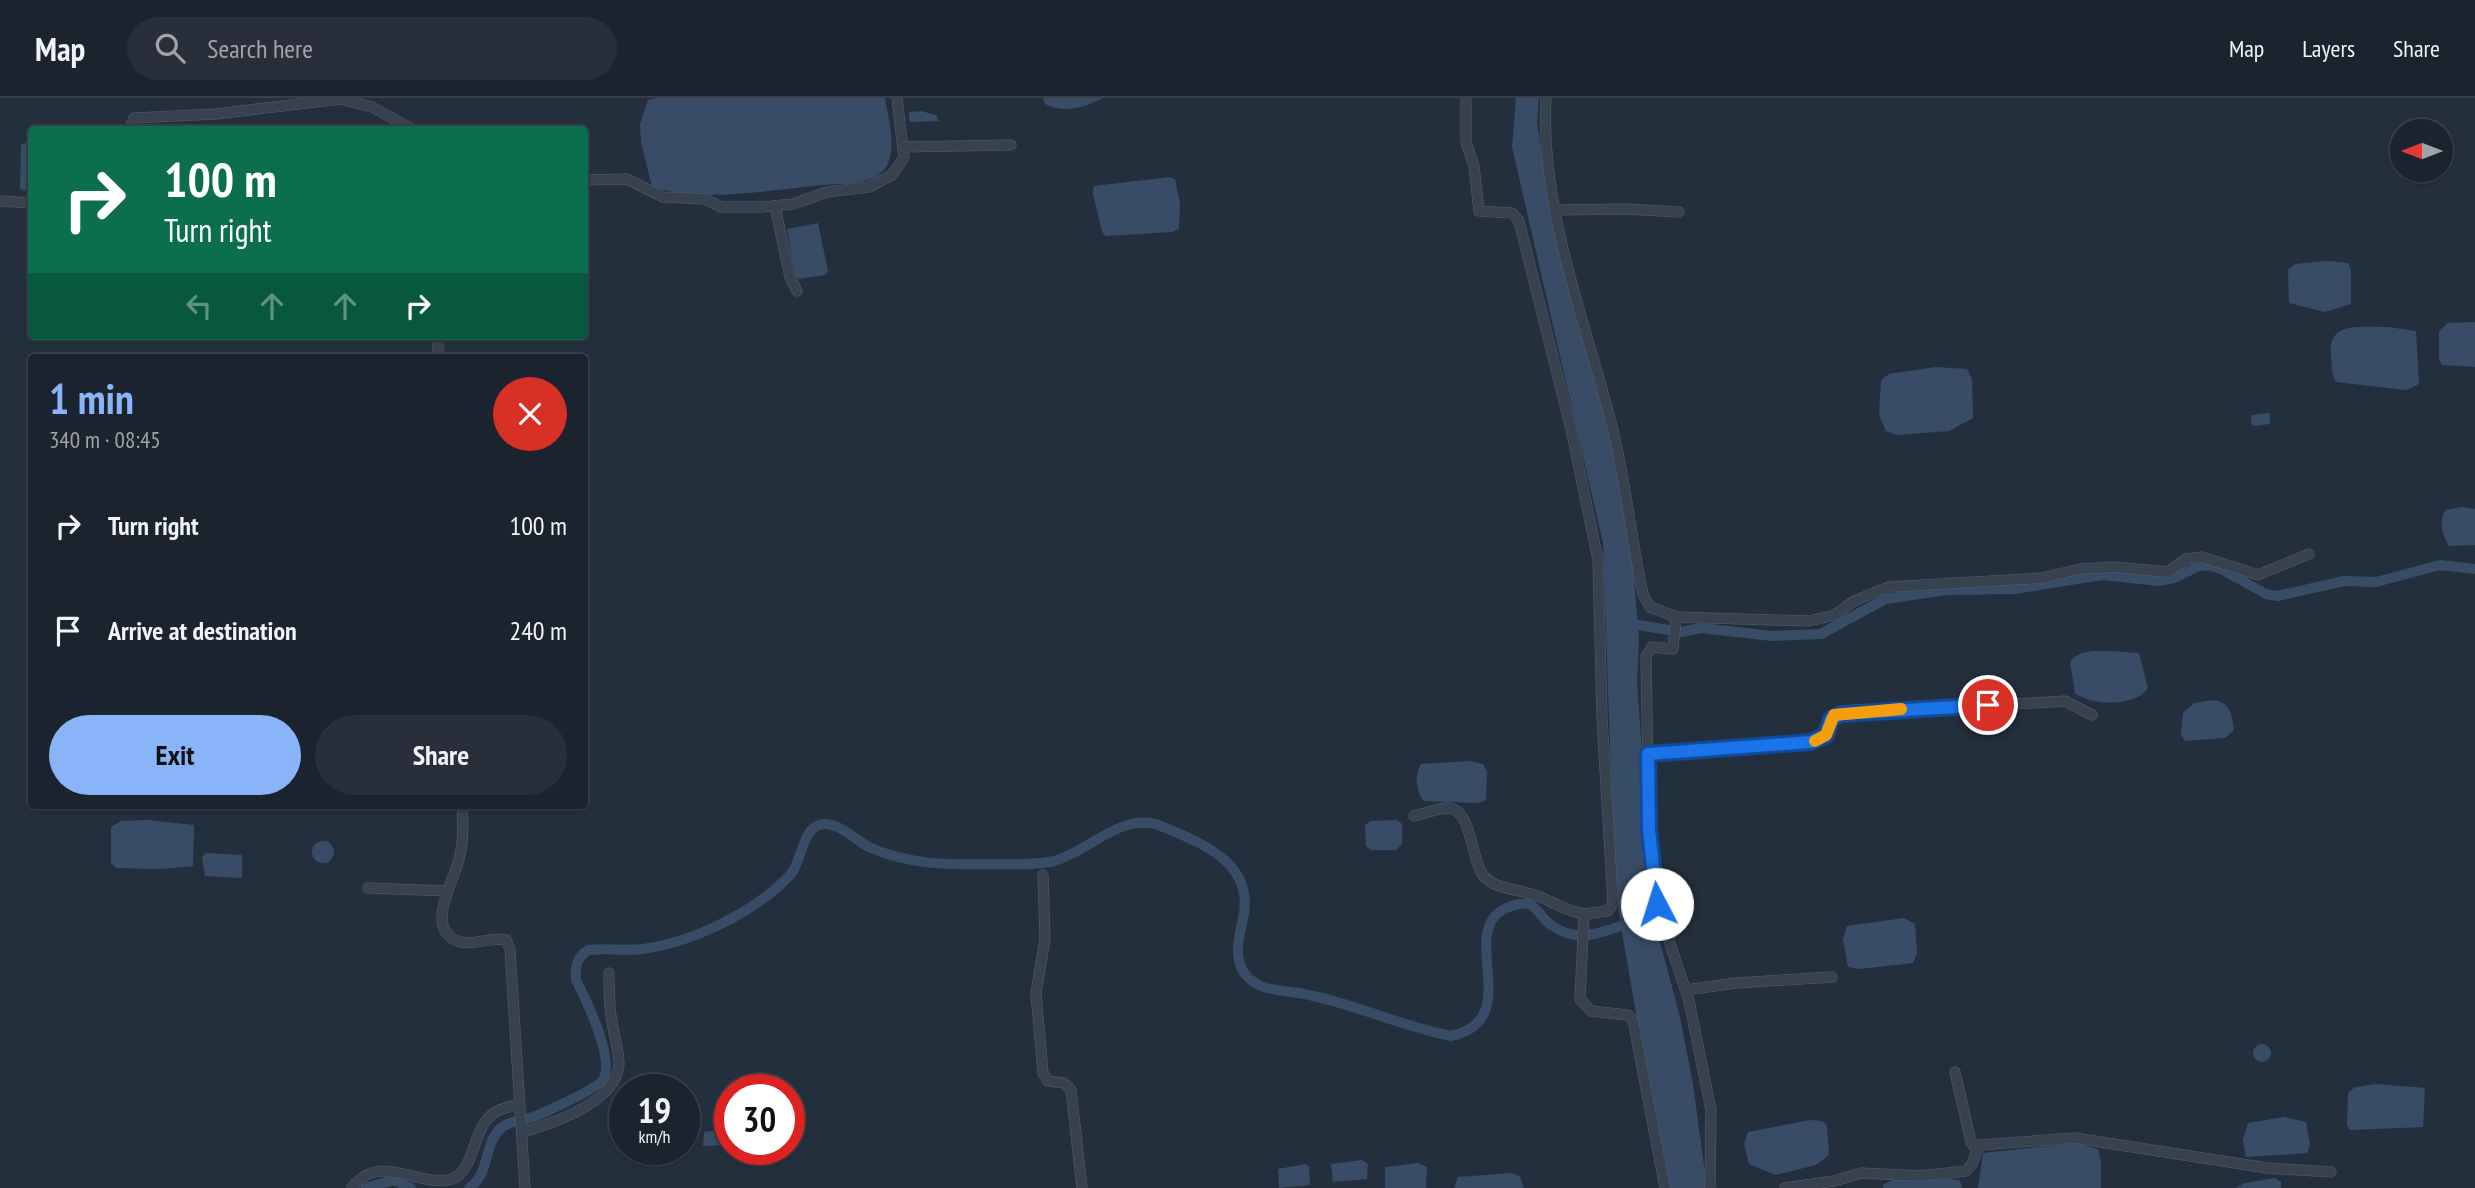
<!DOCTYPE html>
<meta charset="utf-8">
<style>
:root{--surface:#1b232e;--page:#282f3a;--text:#f1f3f6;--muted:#a0a4aa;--line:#39404a;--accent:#8ab4f8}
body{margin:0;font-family:"PT Sans Narrow",sans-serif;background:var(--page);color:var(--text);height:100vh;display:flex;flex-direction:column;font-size:26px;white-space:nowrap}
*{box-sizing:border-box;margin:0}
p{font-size:23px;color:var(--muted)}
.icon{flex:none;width:38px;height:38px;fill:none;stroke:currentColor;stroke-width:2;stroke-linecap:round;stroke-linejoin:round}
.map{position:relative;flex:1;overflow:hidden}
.drawer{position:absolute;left:28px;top:256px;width:560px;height:455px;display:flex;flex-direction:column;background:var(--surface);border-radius:7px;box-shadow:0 2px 5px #0004,0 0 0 2px var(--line)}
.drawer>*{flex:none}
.hud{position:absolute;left:28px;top:28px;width:560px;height:214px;border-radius:7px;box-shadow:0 2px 5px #0004,0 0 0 2px var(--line);background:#0b6e4f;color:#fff;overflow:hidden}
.needle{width:46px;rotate:270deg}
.buttons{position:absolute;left:2390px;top:21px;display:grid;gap:14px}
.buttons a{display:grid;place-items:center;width:63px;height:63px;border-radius:50%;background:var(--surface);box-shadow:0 2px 5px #0004,0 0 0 2px var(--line);font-size:35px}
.speed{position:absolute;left:609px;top:976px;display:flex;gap:14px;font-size:35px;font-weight:700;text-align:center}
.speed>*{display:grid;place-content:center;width:91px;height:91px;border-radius:50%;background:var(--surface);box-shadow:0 2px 5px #0004,0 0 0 2px var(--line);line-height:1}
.speed small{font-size:18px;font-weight:400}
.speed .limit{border:10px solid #d22;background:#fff;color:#111}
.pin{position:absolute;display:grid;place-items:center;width:60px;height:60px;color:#fff;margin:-30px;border:4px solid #fff;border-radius:50%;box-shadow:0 2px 7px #0007}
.me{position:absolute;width:77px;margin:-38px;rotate:355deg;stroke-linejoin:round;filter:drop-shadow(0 0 5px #0008)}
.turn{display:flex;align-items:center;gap:24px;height:147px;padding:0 21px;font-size:32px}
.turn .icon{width:91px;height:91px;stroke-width:2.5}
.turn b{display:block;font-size:49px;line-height:60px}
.lanes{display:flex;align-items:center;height:66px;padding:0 21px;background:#0003;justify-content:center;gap:35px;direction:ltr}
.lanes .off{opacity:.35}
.round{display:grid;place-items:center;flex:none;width:74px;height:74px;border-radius:37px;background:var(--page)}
.headline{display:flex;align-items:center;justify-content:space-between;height:119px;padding:0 21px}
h1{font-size:42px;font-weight:700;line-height:52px;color:var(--accent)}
.cta{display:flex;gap:14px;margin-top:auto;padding:14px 21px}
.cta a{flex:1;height:80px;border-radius:42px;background:var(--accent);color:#111;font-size:28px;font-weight:700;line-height:80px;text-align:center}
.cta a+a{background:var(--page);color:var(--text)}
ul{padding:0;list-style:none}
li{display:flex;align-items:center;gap:21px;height:105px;padding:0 21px}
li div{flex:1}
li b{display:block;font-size:26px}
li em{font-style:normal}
header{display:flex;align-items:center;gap:42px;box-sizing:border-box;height:98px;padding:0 35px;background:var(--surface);border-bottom:2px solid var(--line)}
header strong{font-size:33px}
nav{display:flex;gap:38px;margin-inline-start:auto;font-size:24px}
.search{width:490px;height:63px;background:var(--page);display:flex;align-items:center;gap:18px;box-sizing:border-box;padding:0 24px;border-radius:38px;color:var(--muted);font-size:26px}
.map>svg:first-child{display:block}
.water{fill:#394c67}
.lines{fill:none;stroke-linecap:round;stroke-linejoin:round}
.canal{stroke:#394c67;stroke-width:10}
.minor-casing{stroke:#565f6c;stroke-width:11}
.minor{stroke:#38414e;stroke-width:10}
.route-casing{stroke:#114b97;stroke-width:18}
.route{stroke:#1a73e8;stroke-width:12}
.slow{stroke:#f59e0b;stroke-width:12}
</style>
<header>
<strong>Map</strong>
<div class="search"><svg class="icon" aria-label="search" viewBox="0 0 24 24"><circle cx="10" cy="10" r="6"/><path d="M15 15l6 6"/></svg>Search here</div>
<nav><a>Map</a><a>Layers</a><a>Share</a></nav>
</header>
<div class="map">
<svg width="2475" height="1090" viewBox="0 0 2475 1090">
<rect width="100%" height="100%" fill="#242f3e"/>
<g class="water">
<path d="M657,0h228c3,20 14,56 -2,73 -15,15 -42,12 -61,14 -56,5 -114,18 -170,2l-11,-45 -1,-18 8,-24z"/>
<path d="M1043,0h60c-17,9 -40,16 -58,6z"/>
<path d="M1516,0h23l-2,24 15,102 59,211 19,91 9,114 -2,42 7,96 3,97 4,33 29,109 13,67 14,104h-41l-51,-297 -12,-348 -91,-396z"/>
<path d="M921,13l15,4 3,6 -30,1v-10z"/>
<path d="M31,42h1l-1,53 -11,-4 1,-44z"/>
<path d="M1170,79l5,2 5,25 -1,25 -7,3 -66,4 -4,-4 -9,-38 1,-8z"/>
<path d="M818,125l10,48 -3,4 -26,4 -4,-4 -8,-46z"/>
<path d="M2327,163l21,2 3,6v35l-26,8 -36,-9 -1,-33 7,-6z"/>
<path d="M2475,224v45l-33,-2 -3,-6v-28l9,-8z"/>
<path d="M2388,229l28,4 3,53 -12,6 -71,-8c-5,-8 -4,-17 -5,-27 -4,-35 32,-27 57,-28z"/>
<path d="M1936,269l31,2 5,10 1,39 -24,13 -53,4 -10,-4 -7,-16 2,-35 8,-6z"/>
<path d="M2270,315v11l-18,2 -1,-11z"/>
<path d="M2462,409l13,2v36l-26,1c-7,-12 -10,-23 -4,-36z"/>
<path d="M2110,553l29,2 9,35c-12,19 -57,18 -73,5l-5,-31c9,-13 25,-11 40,-11z"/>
<path d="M2214,602c17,4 18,14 20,30l-9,8 -40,3 -4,-6 2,-22 11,-10z"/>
<path d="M1470,663l13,3 4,8 -1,28 -7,3 -55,-2c-8,-9 -10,-26 -3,-37z"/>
<path d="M147,722l47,5 -1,41 -33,3 -44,-1 -5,-5v-36l10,-6z"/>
<path d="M1397,722l5,4v20l-6,6h-25l-5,-4 -1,-20 5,-5z"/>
<circle cx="323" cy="754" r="11"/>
<path d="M205,755l37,2v23l-37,-2 -3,-19z"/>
<path d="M1904,820l11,6 2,29 -4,10 -53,6 -12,-2 -5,-27 4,-14z"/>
<circle cx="2262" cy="955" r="9"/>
<path d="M2376,986l49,4 -2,39 -73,3 -3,-5 1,-32 7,-6z"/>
<path d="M684,1004c11,7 8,29 5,40l-5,1z"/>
<path d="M625,1008v42l-7,-7 -2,-29z"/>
<path d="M2284,1019l22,5 4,23 -3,8 -61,4 -3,-17 5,-17z"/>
<path d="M1810,1022l12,1 5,4 2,30 -13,10 -41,10 -26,-11 -5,-20 4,-12z"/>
<path d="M728,1031l2,16 -27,1 1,-14z"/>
<path d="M2076,1045l22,6 3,12v27h-123l5,-35z"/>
<path d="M1362,1062l6,4 -1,15 -34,3 -2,-18z"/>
<path d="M1418,1065l9,4 -1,21h-41v-21z"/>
<path d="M1306,1066l3,3 1,18 -31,3 -1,-19z"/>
<path d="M1512,1075l8,4 4,11h-70l4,-11z"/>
<path d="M2275,1080l6,4v6h-45l8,-5z"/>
<path d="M1952,1081l7,1 4,8h-80l1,-4 9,-4z"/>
</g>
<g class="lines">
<g class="canal">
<path d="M1626,525l55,9 20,-4 71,8 49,-2 64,-35 62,-9 67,-1 88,-14 57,6 15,-3 25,-12 9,-1 13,4 45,25 12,2 66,-15 32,1 64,-17 35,4"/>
<path d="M366,1090l28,-8 17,8"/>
<path d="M469,1090c21,-13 14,-43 32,-60 11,-9 28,-8 40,-14 14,-7 52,-23 61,-33 15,-17 -16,-82 -26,-101 -1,-13 0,-23 13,-30 17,-2 35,1 53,-1 50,-6 115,-38 149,-75 11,-14 11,-43 28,-49 17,-6 37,16 52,23 38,16 73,17 114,16 23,0 47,2 69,-3 34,-9 70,-51 107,-35 44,18 97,39 81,97 -4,17 -8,35 3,51 15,19 43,16 64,21 49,10 94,32 142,41 84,-18 -13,-126 77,-133 9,4 14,16 23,22 30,21 52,5 83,-3"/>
</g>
<g class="minor-casing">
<g id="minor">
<path d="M1466,0v44l8,24 5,45 33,2 7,8 52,208 27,131 4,158 11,185 -5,8 -24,3 -4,85 11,12 37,4 5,5 32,168"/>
<path d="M1546,0c-6,111 39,222 66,328 14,56 19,113 31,168l7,13 26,10 -3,32 -21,-2 -6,9 3,174 8,74 32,97 22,109 -1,78"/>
<path d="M129,32l5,-12 82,-4 124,-15 32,8 42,23"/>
<path d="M903,49l108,-2"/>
<path d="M584,82l43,-1 36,18 42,2 16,8h40l32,-3 34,-12 42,-5 23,-12 12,-17 -7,-60"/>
<path d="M0,103l32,2"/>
<path d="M775,108l15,71 7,14"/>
<path d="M1556,112l69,-1 54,3"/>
<path d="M438,238v21"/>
<path d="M1676,519l133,4 26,-6 19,-14 34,-14 154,-9 38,-9 34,-2 54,5 18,-13 16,-2 56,18 51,-21"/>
<path d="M1648,656l163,-12 15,-7 5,-16 10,-5 224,-13 27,14"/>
<path d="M462,707c1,18 2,36 -3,54 -5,22 -35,70 -1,82 16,6 32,-5 48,-1l4,9 15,239"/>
<path d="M1414,718c10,-2 21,-7 32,-8 26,-2 25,52 37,67 13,16 38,14 55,21 17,7 28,15 46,18"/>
<path d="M1043,777l2,64 -9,54 7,80 5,8 16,2 7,7 11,98"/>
<path d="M368,790l79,3"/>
<path d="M1686,892l50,-7 96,-6"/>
<path d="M1955,974l16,70 5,7"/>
<path d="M523,1034c31,-9 94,-30 96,-68 0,-16 -6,-32 -8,-48 -2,-14 -2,-28 -2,-43"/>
<path d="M352,1090c27,-37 65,0 100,-9 24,-9 20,-52 42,-66 8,-5 18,-7 26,-9"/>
<path d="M1785,1090l49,-7 27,-8 59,3 46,-5 6,-7 7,-19 96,-7 192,30 64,4"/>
</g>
</g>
<use href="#minor" class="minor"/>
</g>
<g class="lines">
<g class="route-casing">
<path id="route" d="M1657,806l-8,-74 -1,-76 163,-12 15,-7 5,-16 10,-5 147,-9"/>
</g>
<use href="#route" class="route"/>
<path class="slow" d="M1815,643l11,-6 8,-20 67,-6"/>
</g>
</svg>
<div class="buttons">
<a><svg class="needle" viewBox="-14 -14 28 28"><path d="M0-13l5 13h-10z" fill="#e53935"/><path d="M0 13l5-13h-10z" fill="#a0a4aa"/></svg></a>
</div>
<div class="speed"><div>19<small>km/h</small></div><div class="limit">30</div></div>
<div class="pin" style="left:1988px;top:607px;background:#d93025"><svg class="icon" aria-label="arrive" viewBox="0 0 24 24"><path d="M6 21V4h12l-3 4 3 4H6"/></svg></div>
<svg class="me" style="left:1657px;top:806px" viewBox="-20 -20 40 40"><circle r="19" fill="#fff"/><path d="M0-13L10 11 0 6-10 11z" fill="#1a73e8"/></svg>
<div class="hud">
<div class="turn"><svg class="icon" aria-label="right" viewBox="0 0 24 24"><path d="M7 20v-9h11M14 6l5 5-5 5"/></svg><div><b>100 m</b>Turn right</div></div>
<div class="lanes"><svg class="icon off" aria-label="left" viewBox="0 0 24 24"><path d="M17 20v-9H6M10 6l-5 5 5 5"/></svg><svg class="icon off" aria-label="ahead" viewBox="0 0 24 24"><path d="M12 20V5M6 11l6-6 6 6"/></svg><svg class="icon off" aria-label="ahead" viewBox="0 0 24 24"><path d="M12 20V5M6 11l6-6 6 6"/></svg><svg class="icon" aria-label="right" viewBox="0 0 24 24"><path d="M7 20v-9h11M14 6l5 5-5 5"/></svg></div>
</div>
<section class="drawer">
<div class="headline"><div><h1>1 min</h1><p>340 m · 08:45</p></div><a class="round" style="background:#d93025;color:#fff"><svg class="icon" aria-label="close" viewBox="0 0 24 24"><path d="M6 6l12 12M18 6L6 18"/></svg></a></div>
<ul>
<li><svg class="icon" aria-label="right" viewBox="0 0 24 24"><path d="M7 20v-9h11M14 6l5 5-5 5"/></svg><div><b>Turn right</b></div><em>100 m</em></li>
<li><svg class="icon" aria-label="arrive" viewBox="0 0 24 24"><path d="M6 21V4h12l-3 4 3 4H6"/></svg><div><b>Arrive at destination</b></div><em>240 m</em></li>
</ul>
<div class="cta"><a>Exit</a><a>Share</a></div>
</section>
</div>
